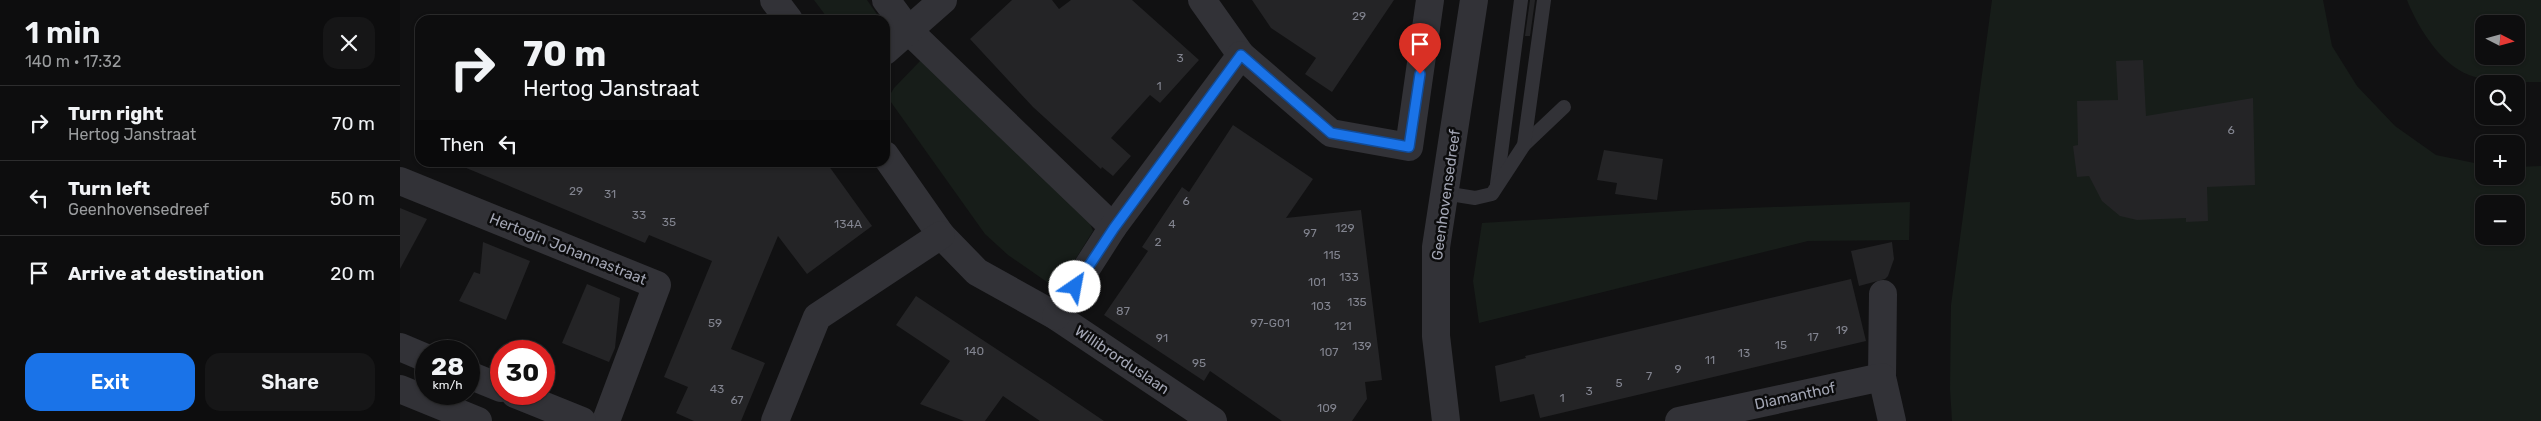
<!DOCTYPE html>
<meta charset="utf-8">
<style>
:root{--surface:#0d0d0e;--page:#161617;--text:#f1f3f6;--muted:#9a9c9e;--line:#2d2d2e;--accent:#1a73e8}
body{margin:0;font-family:Rubik,sans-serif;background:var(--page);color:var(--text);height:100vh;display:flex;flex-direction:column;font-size:19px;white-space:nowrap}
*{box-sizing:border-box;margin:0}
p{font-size:16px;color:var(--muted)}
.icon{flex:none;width:28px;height:28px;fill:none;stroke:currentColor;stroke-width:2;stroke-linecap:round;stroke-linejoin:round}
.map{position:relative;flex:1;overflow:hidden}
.side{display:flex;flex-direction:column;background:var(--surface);width:400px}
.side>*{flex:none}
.guide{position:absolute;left:15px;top:15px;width:475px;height:152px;border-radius:15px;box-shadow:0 1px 4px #0004,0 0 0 1px var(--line);background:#0d0d0e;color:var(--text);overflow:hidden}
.needle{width:32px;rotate:96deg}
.buttons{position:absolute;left:2075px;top:15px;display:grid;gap:10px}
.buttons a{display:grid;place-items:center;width:50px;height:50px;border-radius:10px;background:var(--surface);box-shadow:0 1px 4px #0004,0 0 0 1px var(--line);font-size:25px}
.speed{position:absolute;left:15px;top:340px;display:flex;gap:10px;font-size:25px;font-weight:700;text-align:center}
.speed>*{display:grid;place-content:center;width:65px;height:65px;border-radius:50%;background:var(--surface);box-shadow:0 1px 4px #0004,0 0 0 1px var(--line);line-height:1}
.speed small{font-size:12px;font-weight:400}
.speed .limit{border:8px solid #d22;background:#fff;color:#111}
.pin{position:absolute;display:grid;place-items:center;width:42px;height:42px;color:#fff;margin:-51px -21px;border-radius:50% 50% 50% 0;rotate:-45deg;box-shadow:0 0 5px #0007}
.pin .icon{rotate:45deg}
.me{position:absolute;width:55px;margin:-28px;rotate:33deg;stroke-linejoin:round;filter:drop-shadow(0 0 4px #0008)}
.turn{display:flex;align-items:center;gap:18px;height:105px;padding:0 25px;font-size:22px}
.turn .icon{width:65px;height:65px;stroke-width:2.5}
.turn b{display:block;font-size:35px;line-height:42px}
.then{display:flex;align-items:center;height:48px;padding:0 25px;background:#0003;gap:10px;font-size:19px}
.round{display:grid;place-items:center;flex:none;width:52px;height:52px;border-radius:15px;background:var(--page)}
.headline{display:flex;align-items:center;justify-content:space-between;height:85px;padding:0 25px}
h1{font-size:30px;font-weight:600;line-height:38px}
.primary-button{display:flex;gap:10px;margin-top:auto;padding:10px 25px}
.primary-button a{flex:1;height:58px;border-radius:15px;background:var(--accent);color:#fff;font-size:20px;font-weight:600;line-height:58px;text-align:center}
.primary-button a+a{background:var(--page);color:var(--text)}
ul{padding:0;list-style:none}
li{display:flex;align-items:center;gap:15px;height:75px;padding:0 25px;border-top:1px solid var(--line)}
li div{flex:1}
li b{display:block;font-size:19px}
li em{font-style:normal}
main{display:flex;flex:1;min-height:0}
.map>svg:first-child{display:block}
.green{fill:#171d19;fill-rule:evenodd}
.building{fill:#242426}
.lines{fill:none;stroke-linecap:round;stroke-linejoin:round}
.service{stroke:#323237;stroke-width:14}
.minor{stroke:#323237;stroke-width:28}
.tertiary{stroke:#323237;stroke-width:28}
.route-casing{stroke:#114b97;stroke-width:12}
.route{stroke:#1a73e8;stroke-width:9}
.labels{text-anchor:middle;stroke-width:5;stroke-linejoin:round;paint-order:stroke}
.number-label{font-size:12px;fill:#82848f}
.street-label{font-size:15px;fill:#a2a5b3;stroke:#0c0c0d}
</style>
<main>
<section class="side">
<div class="headline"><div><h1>1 min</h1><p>140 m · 17:32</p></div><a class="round"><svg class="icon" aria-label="close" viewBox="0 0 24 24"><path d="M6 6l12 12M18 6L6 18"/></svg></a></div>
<ul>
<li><svg class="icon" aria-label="right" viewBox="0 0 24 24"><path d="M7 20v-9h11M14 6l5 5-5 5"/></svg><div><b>Turn right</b><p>Hertog Janstraat</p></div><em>70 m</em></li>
<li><svg class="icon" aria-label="left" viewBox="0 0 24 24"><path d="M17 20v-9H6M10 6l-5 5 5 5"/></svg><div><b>Turn left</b><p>Geenhovensedreef</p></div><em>50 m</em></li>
<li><svg class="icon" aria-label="arrive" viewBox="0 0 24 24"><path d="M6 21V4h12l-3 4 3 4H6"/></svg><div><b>Arrive at destination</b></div><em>20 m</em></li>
</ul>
<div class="primary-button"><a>Exit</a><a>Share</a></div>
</section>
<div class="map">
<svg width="2141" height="421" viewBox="0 0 2141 421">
<rect width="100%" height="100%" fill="#111112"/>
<g class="green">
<path d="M414,0h53l14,20h-52z"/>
<path d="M1592,0h331l9,46 25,40 38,40 41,29 48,10v11h32v-9l25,-1v255h-589l-2,-32 1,-84zM2084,204h32v32h-32z"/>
<path d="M2007,0h134v82c-22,0 -45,0 -66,-5 -32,-8 -57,-49 -68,-77zM2084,24h32v32h-32z"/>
<path d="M521,60l165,153 7,18 -36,58 -49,-34 -23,-21 -97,-136 6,-10z"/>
<path d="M1510,202l-1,38 -101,1 -329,82 -6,-42 9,-58 212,-13z"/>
</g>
<g class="building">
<path d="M612,0h40l7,9 12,-9h61l67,60 -39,43 -10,-8 -39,43 20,18 -18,20 -11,-9 -1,2 -68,-62 -63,-68z"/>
<path d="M852,0h142l-62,92 -27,-18 11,-16 -45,-30z"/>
<path d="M1130,0h5l-5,36h-5z"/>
<path d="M1743,60l3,56 107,-18 2,87 -48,2 1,34 -22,1v-4l-49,2 -17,-4 -18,-15 -13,-25 -12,1 -4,-31 5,-1 -1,-44 41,-1 -2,-39z"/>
<path d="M833,125l80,54 -27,39 75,-8 21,170 -17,2 2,17 -15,22h-70l-72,-50 -6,10 -100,-66 44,-64 -6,-4 40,-60 7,5z"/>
<path d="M1204,150l59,9 -6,41 -42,-6 2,-11 -20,-3z"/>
<path d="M52,162h374l46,64 -65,48 -29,-38 -47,113 34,14 -24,58h-47l-18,-8 12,-26 -24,-10 48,-116 -63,-26 -4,8z"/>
<path d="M0,208l27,11 -27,50z"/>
<path d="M83,242l47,19 -24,59 -47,-19 15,-29 6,2z"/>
<path d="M1492,242l2,17 -6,17 -3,3 -26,7 -8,-35z"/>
<path d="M1451,279l15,62 -326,77 -6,-24 -34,8 -5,-36 31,-8 -1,-2z"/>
<path d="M187,284l33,14 -5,50 -6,14 -47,-19z"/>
<path d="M516,296l132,87 56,38h-64l-37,-25 -18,25h-21l-44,-17 30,-43 -54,-36z"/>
</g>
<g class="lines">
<g class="service">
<path d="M1124,145l40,-38"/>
<path d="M1097,184l24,-184"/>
<path d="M1044,193l31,5 17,-4 32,-49 20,-145"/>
</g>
<g class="minor">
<path d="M374,0l15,20"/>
<path d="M486,0l23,31 204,196"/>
<path d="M802,0l39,55 90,78 78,14 21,-147"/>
<path d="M485,51l58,-51"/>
<path d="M485,155l56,80 36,37 79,44 157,105"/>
<path d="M0,181l257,104 -51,136"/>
<path d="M656,316l57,-89 128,-172"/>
<path d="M0,347l26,11"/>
<path d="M69,375l32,13"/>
<path d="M1482,377l1,-83"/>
<path d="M0,389l78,32"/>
<path d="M115,394l67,27"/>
<path d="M375,421l42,-104 124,-82"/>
<path d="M1279,421l203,-44 10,44"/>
</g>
<path class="tertiary" d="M1046,421l-10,-85v-89l38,-247"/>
</g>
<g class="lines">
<g class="route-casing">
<path id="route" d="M675,287l39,-59 127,-173 90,78 78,14 11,-73"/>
</g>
<use href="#route" class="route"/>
</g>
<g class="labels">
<g class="number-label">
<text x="959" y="20">29</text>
<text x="780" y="62">3</text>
<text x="759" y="90">1</text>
<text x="1831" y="134">6</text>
<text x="176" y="195">29</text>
<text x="210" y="198">31</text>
<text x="786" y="205">6</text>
<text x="239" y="219">33</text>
<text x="269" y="226">35</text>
<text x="448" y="228">134A</text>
<text x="772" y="228">4</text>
<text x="945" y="232">129</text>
<text x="910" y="237">97</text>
<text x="758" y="246">2</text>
<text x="932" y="259">115</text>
<text x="949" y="281">133</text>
<text x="917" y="286">101</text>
<text x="957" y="306">135</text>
<text x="921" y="310">103</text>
<text x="723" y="315">87</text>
<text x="315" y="327">59</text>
<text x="870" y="327">97-G01</text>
<text x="943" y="330">121</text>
<text x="1442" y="334">19</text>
<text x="1413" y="341">17</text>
<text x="762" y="342">91</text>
<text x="1381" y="349">15</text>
<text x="962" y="350">139</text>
<text x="574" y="355">140</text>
<text x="929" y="356">107</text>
<text x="1344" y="357">13</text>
<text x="1310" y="364">11</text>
<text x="799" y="367">95</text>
<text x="1278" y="373">9</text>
<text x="1249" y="380">7</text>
<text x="1219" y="387">5</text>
<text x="317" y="393">43</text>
<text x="1189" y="395">3</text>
<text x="1162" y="402">1</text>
<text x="337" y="404">67</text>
<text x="927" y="412">109</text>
</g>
<g class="street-label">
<text transform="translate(1046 195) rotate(-82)" y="5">Geenhovensedreef</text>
<text transform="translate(168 249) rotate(22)" y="5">Hertogin Johannastraat</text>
<text transform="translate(722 360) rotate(34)" y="5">Willibrorduslaan</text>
<text transform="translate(1395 396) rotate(-12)" y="5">Diamanthof</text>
</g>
</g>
</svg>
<div class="buttons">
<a><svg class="needle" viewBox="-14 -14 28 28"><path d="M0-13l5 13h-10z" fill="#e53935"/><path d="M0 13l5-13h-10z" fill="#9a9c9e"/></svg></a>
<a><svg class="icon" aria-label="search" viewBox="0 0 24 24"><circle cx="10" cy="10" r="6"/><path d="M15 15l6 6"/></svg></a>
<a>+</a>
<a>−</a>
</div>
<div class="speed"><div>28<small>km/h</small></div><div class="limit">30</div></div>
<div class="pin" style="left:1020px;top:74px;background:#d93025"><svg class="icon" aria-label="arrive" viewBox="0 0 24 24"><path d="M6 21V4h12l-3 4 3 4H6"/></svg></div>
<svg class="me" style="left:675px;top:287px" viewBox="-20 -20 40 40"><circle r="19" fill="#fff"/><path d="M0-13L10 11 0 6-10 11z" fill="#1a73e8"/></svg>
<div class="guide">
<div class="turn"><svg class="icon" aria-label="right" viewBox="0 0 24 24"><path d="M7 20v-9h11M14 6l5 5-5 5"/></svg><div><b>70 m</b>Hertog Janstraat</div></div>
<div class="then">Then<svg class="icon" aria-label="left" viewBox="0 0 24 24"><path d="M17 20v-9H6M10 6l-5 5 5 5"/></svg></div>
</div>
</div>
</main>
